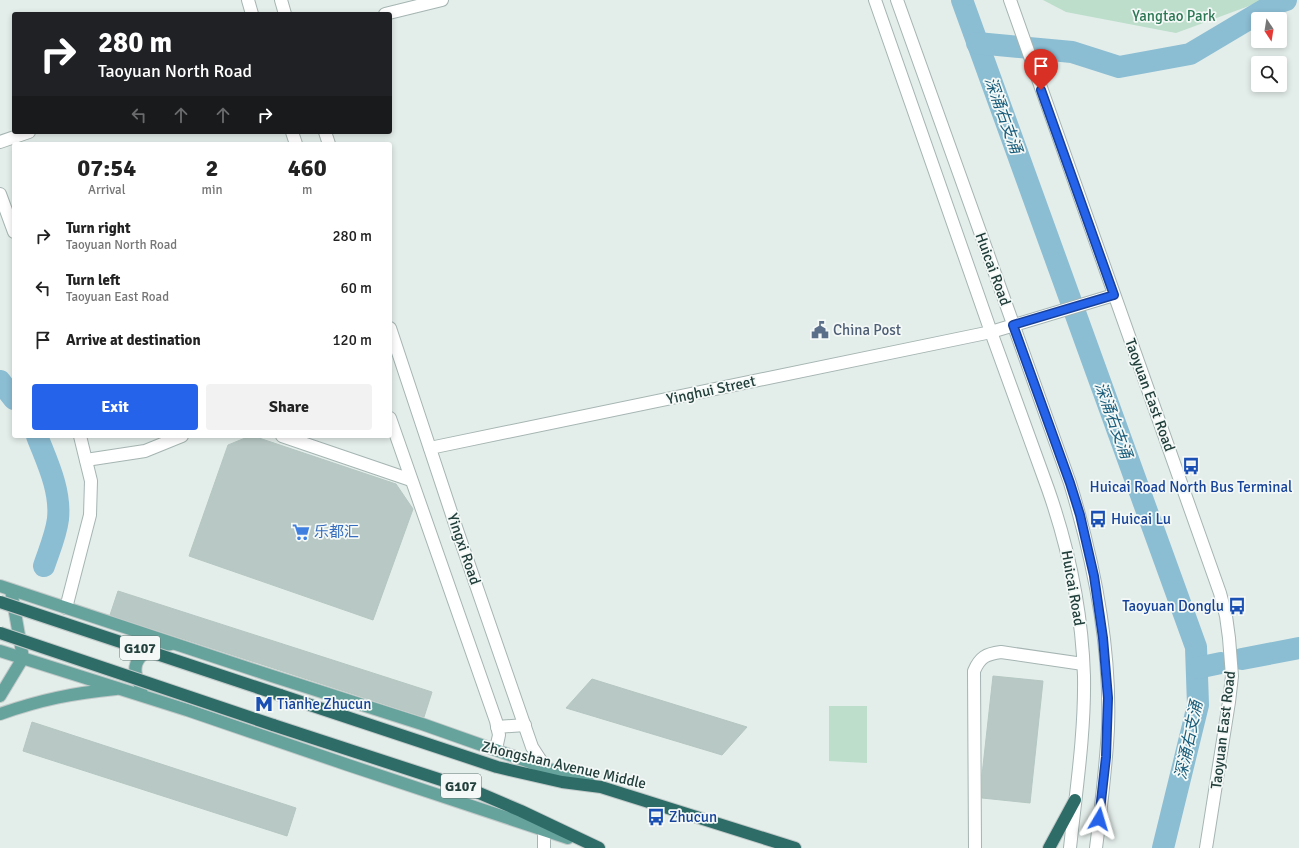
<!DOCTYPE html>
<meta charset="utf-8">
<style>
:root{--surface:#fff;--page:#f2f2f2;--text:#222;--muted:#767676;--accent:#2563eb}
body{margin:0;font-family:Signika,"Noto Sans SC",sans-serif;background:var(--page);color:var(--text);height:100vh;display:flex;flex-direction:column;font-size:15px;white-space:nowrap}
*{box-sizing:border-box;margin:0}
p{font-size:13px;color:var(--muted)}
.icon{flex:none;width:22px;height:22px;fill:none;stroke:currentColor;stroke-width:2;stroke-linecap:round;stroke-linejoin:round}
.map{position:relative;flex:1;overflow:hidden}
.details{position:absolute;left:12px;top:142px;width:380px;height:296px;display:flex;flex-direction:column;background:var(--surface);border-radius:4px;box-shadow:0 2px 6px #0003}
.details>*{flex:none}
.banner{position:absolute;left:12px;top:12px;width:380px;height:122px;border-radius:4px;box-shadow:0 2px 6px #0003;background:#202124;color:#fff;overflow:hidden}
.needle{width:26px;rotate:168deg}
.tools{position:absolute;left:1251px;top:12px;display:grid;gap:8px}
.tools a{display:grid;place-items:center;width:36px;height:36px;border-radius:4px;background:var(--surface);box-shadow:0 2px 6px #0003;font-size:20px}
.pin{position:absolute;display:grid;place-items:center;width:34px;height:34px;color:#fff;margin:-41px -17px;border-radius:50% 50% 50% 0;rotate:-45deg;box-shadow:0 0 4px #0007}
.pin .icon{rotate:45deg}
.me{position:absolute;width:44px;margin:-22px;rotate:7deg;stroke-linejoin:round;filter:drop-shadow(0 0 3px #0008)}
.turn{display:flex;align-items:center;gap:14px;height:84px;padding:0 20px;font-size:18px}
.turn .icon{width:52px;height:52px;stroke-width:2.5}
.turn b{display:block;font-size:28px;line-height:34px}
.lanes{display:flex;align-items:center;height:38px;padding:0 20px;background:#0003;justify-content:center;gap:20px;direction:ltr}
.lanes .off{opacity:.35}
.eta{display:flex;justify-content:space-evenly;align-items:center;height:68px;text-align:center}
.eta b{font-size:24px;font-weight:800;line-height:28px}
.cta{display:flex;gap:8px;margin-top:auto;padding:8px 20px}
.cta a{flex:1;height:46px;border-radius:4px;background:var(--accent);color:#fff;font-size:16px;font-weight:800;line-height:46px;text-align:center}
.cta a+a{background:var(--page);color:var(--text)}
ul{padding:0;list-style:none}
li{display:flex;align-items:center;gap:12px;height:52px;padding:0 20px}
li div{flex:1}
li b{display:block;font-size:15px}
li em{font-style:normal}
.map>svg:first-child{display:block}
.green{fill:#bcdeca}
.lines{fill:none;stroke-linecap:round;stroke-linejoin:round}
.river{stroke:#8bbdd3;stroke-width:22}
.building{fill:#b8c8c4;stroke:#b5c7c2}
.minor-casing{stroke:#a5b5b2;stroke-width:14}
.major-casing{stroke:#c1c9c8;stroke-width:14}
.highway-casing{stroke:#c1c9c8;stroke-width:14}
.minor{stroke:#fff;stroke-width:12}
.major{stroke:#67a39d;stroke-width:12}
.highway{stroke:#2e6c68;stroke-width:12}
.highway-bridge-casing{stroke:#c1c9c8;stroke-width:14;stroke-linecap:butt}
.highway-bridge{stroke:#2e6c68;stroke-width:12}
.route-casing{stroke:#184099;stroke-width:10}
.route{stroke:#2563eb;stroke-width:7}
.labels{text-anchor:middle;stroke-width:3.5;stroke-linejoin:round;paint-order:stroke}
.shield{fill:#f4f9f7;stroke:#617773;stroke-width:1}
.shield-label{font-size:14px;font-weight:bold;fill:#223f3b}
.park-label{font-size:15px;fill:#2c7754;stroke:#f4f9f7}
.street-label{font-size:15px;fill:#223f3b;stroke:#f4f9f7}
.service-label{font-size:15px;fill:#4e5e75;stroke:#f4f9f7;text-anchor:start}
.transit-label{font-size:15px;fill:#164399;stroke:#f4f9f7;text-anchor:start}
.shop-label{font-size:15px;fill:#366cbe;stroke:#f4f9f7;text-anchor:start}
.water-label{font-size:16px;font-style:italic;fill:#1b5e7c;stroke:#f4f9f7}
</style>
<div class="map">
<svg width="1299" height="848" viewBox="0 0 1299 848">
<rect width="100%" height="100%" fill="#e3edea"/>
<g class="green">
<path d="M1043,0h222l-89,33 -110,-21z"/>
<path d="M829,706h38v57l-38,-2z"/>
</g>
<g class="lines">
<g class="river">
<path d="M962,0l234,647 2,58 -35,143"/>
<path d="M977,43l95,9 47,15 71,-13 84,-50 12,-4"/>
<path d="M0,381l14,18"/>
<path d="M37,436c10,26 24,54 21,83 -2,16 -9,32 -14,47"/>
<path d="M1242,659l57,-11"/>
<path d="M1197,668l24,-5"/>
</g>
</g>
<g class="building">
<path d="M250,436h3l143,48 17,25 -40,111 -184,-64 39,-111z"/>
<path d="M118,591l314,101 -8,25 -314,-102z"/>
<path d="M993,676l50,5 -13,122 -48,-5v-23z"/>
<path d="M592,679l155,48 -25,28 -156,-47z"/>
<path d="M32,722l264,86 -9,28 -264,-85z"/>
</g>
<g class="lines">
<g class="minor-casing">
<g id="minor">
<path d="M248,0l4,14"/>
<path d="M281,0l4,14"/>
<path d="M875,0l116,332 57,157c21,60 34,123 36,187 1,57 -8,115 -14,172"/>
<path d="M897,0l173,483c24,79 41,162 38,245 -2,40 -7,80 -12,120"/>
<path d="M1010,0l210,593 6,23 3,22 3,38 -3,26 -23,146"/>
<path d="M385,14l57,-14"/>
<path d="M292,132l4,12"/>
<path d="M325,132l4,12"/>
<path d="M0,142l29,-10"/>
<path d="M0,194l14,38"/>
<path d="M390,328l68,205 74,214 13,20"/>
<path d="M390,418l106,303 3,14 -3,14"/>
<path d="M282,436l129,44"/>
<path d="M430,448l561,-116 123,-37"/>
<path d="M86,460l59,-9 37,-15"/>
<path d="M66,608l24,-93 1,-34 -11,-45"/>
<path d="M497,727l28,-2"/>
<path d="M544,830v18"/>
<path d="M975,848l-1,-177c6,-14 12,-17 27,-19l82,12"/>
</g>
</g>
<g class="major-casing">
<g id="major">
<path d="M0,586l272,90 150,48 167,59"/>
<path d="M0,651l187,59 161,55 220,73"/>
<path d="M142,688c-18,-27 4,-41 29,-44"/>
<path d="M0,696l23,-38 -12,-68"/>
<path d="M0,714c40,-14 73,-21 116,-25"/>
</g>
</g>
<g class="highway-casing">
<g id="highway">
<path d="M280,695l217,72 65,15 39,5 194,61"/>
<path d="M273,725l199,65 49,21 78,37"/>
<path d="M1049,848l26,-48"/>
</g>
</g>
<use href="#minor" class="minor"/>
<use href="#major" class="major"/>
<use href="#highway" class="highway"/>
<g class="highway-bridge-casing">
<g id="highway-bridge">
<path d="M0,602l280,93"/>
<path d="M0,633l273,92"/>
</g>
</g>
<use href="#highway-bridge" class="highway-bridge"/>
</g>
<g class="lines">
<g class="route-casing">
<path id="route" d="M1041,90l73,205 -101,30 57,158 10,32 14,61 9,62 5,60 -2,59 -7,62"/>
</g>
<use href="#route" class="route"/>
</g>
<defs>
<g id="civic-bare" transform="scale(1.38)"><path d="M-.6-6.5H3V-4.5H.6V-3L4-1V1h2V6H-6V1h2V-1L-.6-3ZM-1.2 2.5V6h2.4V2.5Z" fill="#5c6f8a" stroke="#f4f9f7" stroke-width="2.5" paint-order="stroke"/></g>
<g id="bus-bare" transform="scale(1.38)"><path d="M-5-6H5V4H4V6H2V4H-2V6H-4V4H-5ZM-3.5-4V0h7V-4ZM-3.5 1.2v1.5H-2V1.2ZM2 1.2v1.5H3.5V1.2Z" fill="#1a4fb4" stroke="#f4f9f7" stroke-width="2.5" paint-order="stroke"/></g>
<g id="supermarket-bare" transform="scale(1.38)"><path d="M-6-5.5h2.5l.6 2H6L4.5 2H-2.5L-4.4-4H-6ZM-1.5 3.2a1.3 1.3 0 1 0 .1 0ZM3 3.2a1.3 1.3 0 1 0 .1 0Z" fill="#3f7fe0" stroke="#f4f9f7" stroke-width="2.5" paint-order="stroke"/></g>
<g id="metro-bare" transform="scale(1.38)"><path d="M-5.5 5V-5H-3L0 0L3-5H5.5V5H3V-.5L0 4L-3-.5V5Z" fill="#1a4fb4" stroke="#f4f9f7" stroke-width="2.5" paint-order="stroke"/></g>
</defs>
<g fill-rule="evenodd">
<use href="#civic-bare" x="820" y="330"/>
<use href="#bus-bare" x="1191" y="466"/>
<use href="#bus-bare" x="1098" y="519"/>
<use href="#supermarket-bare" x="301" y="532"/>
<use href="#bus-bare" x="1237" y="606"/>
<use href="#metro-bare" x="264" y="704"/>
<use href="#bus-bare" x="656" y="817"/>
</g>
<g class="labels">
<g class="shield">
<rect x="120" y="636" width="40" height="24" rx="3"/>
<rect x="441" y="774" width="40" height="24" rx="3"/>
</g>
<g class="shield-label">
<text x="140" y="653">G107</text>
<text x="461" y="791">G107</text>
</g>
<g class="park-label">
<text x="1174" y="21">Yangtao Park</text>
</g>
<g class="street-label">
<text transform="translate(993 269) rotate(70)" y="5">Huicai Road</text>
<text transform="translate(711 390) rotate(-12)" y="5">Yinghui Street</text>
<text transform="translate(1150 395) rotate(70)" y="5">Taoyuan East Road</text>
<text transform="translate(464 549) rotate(71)" y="5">Yingxi Road</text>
<text transform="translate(1073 588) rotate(80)" y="5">Huicai Road</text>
<text transform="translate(1223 730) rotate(-83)" y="5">Taoyuan East Road</text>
<text transform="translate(564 765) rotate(13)" y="5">Zhongshan Avenue Middle</text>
</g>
<g class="service-label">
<text x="833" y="335">China Post</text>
</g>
<g class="transit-label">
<text x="1191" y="492" text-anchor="middle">Huicai Road North Bus Terminal</text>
<text x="1111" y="524">Huicai Lu</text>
<text x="1224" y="611" text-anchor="end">Taoyuan Donglu</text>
<text x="277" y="709">Tianhe Zhucun</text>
<text x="669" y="822">Zhucun</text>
</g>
<g class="shop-label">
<text x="314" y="537">乐都汇</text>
</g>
<g class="water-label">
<text transform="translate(1004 115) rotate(70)" y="6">深涌右支涌</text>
<text transform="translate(1114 420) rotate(70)" y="6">深涌右支涌</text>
<text transform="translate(1188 740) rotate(-78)" y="6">深涌右支涌</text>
</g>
</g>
</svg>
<div class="tools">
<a><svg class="needle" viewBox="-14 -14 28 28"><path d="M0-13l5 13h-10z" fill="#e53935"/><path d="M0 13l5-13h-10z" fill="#767676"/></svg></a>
<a><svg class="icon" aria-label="search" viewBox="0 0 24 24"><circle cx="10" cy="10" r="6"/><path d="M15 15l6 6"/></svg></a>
</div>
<div class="pin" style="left:1041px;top:90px;background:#d93025"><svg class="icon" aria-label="arrive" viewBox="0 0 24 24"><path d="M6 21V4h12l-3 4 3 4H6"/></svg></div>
<svg class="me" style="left:1099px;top:819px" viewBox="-20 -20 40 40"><path d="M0-17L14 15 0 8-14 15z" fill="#2563eb" stroke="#fff" stroke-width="4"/></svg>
<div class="banner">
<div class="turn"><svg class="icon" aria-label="right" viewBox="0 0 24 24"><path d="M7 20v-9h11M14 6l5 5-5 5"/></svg><div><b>280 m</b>Taoyuan North Road</div></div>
<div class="lanes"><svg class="icon off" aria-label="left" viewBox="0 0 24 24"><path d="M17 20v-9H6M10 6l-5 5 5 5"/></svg><svg class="icon off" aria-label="ahead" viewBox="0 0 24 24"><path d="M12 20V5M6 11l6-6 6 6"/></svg><svg class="icon off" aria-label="ahead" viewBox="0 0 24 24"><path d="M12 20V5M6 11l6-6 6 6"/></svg><svg class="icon" aria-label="right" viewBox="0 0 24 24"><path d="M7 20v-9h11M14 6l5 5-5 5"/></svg></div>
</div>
<section class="details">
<div class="eta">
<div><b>07:54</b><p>Arrival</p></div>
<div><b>2</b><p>min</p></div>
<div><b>460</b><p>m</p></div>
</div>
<ul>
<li><svg class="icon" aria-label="right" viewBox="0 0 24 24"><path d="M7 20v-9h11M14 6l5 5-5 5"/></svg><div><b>Turn right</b><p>Taoyuan North Road</p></div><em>280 m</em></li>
<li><svg class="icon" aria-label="left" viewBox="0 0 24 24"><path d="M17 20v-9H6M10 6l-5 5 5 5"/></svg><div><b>Turn left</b><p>Taoyuan East Road</p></div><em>60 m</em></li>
<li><svg class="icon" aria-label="arrive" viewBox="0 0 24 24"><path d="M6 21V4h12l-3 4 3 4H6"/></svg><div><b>Arrive at destination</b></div><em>120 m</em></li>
</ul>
<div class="cta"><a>Exit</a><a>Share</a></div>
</section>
</div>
